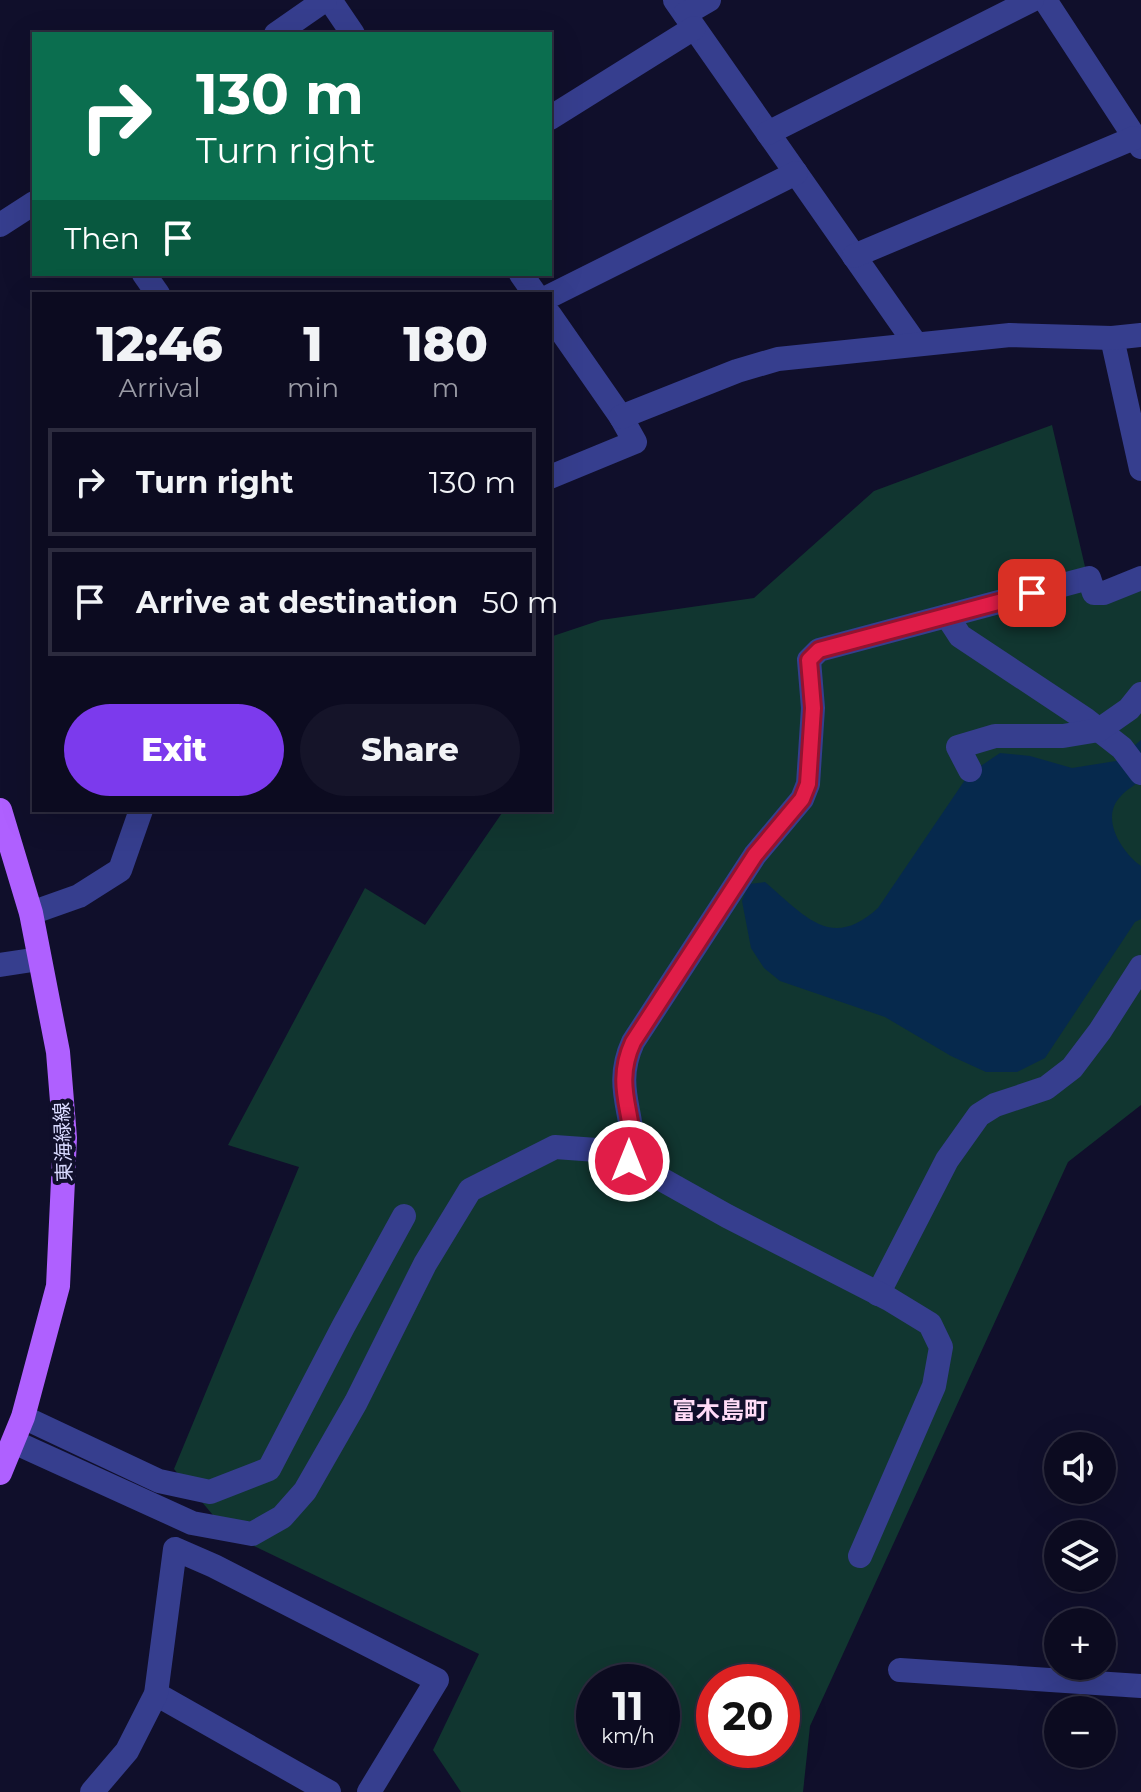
<!DOCTYPE html>
<meta charset="utf-8">
<style>
:root{--surface:#0c0b20;--page:#151429;--text:#f1f3f6;--muted:#9a9ba5;--line:#2c2b3e;--accent:#7c3aed}
body{margin:0;font-family:Montserrat,"Noto Sans JP",sans-serif;background:var(--page);color:var(--text);height:100vh;display:flex;flex-direction:column;font-size:30px;white-space:nowrap}
*{box-sizing:border-box;margin:0}
p{font-size:26px;color:var(--muted)}
.icon{flex:none;width:44px;height:44px;fill:none;stroke:currentColor;stroke-width:2;stroke-linecap:round;stroke-linejoin:round}
.map{position:relative;flex:1;overflow:hidden}
.drawer{position:absolute;left:32px;top:292px;width:520px;height:520px;display:flex;flex-direction:column;background:var(--surface);border-radius:0px;box-shadow:0 8px 32px #0002,0 0 0 2px var(--line)}
.drawer>*{flex:none}
.top-card{position:absolute;left:32px;top:32px;width:520px;height:244px;border-radius:0px;box-shadow:0 8px 32px #0002,0 0 0 2px var(--line);background:#0b6e4f;color:#fff;overflow:hidden}
.buttons{position:absolute;left:1044px;top:1432px;display:grid;gap:16px}
.buttons a{display:grid;place-items:center;width:72px;height:72px;border-radius:50%;background:var(--surface);box-shadow:0 8px 32px #0002,0 0 0 2px var(--line);font-size:40px}
.speed{position:absolute;left:576px;top:1664px;display:flex;gap:16px;font-size:40px;font-weight:700;text-align:center}
.speed>*{display:grid;place-content:center;width:104px;height:104px;border-radius:50%;background:var(--surface);box-shadow:0 8px 32px #0002,0 0 0 2px var(--line);line-height:1}
.speed small{font-size:20px;font-weight:400}
.speed .limit{border:12px solid #d22;background:#fff;color:#111}
.pin{position:absolute;display:grid;place-items:center;width:68px;height:68px;color:#fff;margin:-34px;border-radius:16px;box-shadow:0 4px 12px #0006}
.me{position:absolute;width:88px;margin:-44px;rotate:0deg;stroke-linejoin:round;filter:drop-shadow(0 0 6px #0008)}
.turn{display:flex;align-items:center;gap:28px;height:168px;padding:0 32px;font-size:36px}
.turn .icon{width:104px;height:104px;stroke-width:2.5}
.turn b{display:block;font-size:56px;line-height:68px}
.then{display:flex;align-items:center;height:76px;padding:0 32px;background:#0003;gap:16px;font-size:30px}
.eta{display:flex;justify-content:space-evenly;align-items:center;height:136px;text-align:center}
.eta b{font-size:48px;font-weight:800;line-height:56px}
.primary-button{display:flex;gap:16px;margin-top:auto;padding:16px 32px}
.primary-button a{flex:1;height:92px;border-radius:48px;background:var(--accent);color:#fff;font-size:32px;font-weight:800;line-height:92px;text-align:center}
.primary-button a+a{background:var(--page);color:var(--text)}
ul{padding:0;list-style:none}
li{display:flex;align-items:center;gap:24px;height:108px;margin:0 16px 12px;padding:0 16px;border:4px solid var(--line);border-radius:0px}
li div{flex:1}
li b{display:block;font-size:30px}
li em{font-style:normal}
.map>svg:first-child{display:block}
.green{fill:#113630;fill-rule:evenodd}
.water{fill:#06294d}
.lines{fill:none;stroke-linecap:round;stroke-linejoin:round}
.minor{stroke:#363e8e;stroke-width:24}
.major{stroke:#af60ff;stroke-width:24}
.route-casing{stroke:#92132f;stroke-width:20}
.route{stroke:#e11d48;stroke-width:14}
.labels{text-anchor:middle;stroke-width:8;stroke-linejoin:round;paint-order:stroke}
.street-label{font-size:20px;fill:#d9daff;stroke:#100f2b}
.quarter-label{font-size:24px;font-weight:bold;fill:#ffdbf7;stroke:#100f2b}
</style>
<div class="map">
<svg width="1141" height="1792" viewBox="0 0 1141 1792">
<rect width="100%" height="100%" fill="#100f2b"/>
<path class="green" d="M1052,425l41,176 48,-20v524l-73,57 -258,564 -7,66h-342l-28,-42 46,-96 -250,-120 -55,-65 125,-302 -71,-22 137,-257 60,37 79,-115h46v-173l51,-17 153,-22 120,-107zM594,1682h68v68h-68zM714,1682h68v68h-68z"/>
<path class="water" d="M1141,740v40c-6,5 -15,10 -20,16 -22,22 1,56 20,70v53l-6,3 -90,136 -28,14h-31l-35,-16 -66,-39 -105,-36 -16,-13 -13,-20 -9,-47 7,-17 16,-2c40,34 66,69 113,26l91,-134 31,-21 30,3 42,12 44,-7z"/>
<g class="lines">
<g class="minor">
<path d="M330,0l23,34"/>
<path d="M675,0l240,343"/>
<path d="M1045,0l96,147"/>
<path d="M685,14l24,-14"/>
<path d="M276,34l49,-34"/>
<path d="M550,118l144,-90"/>
<path d="M768,133l264,-133"/>
<path d="M0,225l34,-22"/>
<path d="M854,256l280,-118"/>
<path d="M144,274l14,20"/>
<path d="M521,274l14,20"/>
<path d="M550,296l246,-123"/>
<path d="M550,315l71,102 14,25 -85,35"/>
<path d="M1112,338l29,131"/>
<path d="M621,417l116,-46 41,-12 232,-24 102,3 29,-3"/>
<path d="M947,616l13,20 125,83 37,29 19,25"/>
<path d="M970,770l-12,-23 37,-11h68l36,-6 30,-21 12,-15"/>
<path d="M31,913l48,-17 41,-26 21,-60"/>
<path d="M0,965l39,-6"/>
<path d="M629,1161c12,-41 -19,-69 4,-119l122,-187 47,-56 6,-15 5,-76 -4,-48 10,-10 270,-72 5,15h10l37,-15"/>
<path d="M878,1294l69,-134 32,-45 16,-10 51,-17 26,-20 28,-37 41,-64"/>
<path d="M23,1417l136,64 51,11 59,-23 74,-142 61,-111"/>
<path d="M14,1442l178,81 60,11 30,-17 23,-26 51,-89 69,-138 45,-74 85,-43 56,4 116,65 162,83 41,25 11,23 -7,39 -74,170"/>
<path d="M900,1670l241,16"/>
<path d="M156,1694l173,98"/>
<path d="M92,1792l35,-41 29,-57 19,-145 39,17 223,114 -68,112"/>
</g>
<path class="major" d="M0,810l31,103 27,139 7,86 -7,148 -35,131 -23,56"/>
</g>
<g class="lines">
<g class="route-casing">
<path id="route" d="M629,1161c12,-41 -19,-69 4,-119l122,-187 47,-56 6,-15 5,-76 -4,-48 10,-10 213,-57"/>
</g>
<use href="#route" class="route"/>
</g>
<g class="labels">
<g class="street-label">
<text transform="translate(63 1142) rotate(-92)" y="7">東海緑線</text>
</g>
<g class="quarter-label">
<text x="720" y="1419">富木島町</text>
</g>
</g>
</svg>
<div class="buttons">
<a><svg class="icon" aria-label="sound" viewBox="0 0 24 24"><path d="M4 9h4l5-4v14l-5-4H4zM17 9q2 3 0 6"/></svg></a>
<a><svg class="icon" aria-label="layers" viewBox="0 0 24 24"><path d="M12 4l9 5-9 5-9-5zM3 14l9 5 9-5"/></svg></a>
<a>+</a>
<a>−</a>
</div>
<div class="speed"><div>11<small>km/h</small></div><div class="limit">20</div></div>
<div class="pin" style="left:1032px;top:593px;background:#d93025"><svg class="icon" aria-label="arrive" viewBox="0 0 24 24"><path d="M6 21V4h12l-3 4 3 4H6"/></svg></div>
<svg class="me" style="left:629px;top:1161px" viewBox="-20 -20 40 40"><circle r="17" fill="#e11d48" stroke="#fff" stroke-width="3"/><path d="M0-11L8 9 0 5-8 9z" fill="#fff"/></svg>
<div class="top-card">
<div class="turn"><svg class="icon" aria-label="right" viewBox="0 0 24 24"><path d="M7 20v-9h11M14 6l5 5-5 5"/></svg><div><b>130 m</b>Turn right</div></div>
<div class="then">Then<svg class="icon" aria-label="arrive" viewBox="0 0 24 24"><path d="M6 21V4h12l-3 4 3 4H6"/></svg></div>
</div>
<section class="drawer">
<div class="eta">
<div><b>12:46</b><p>Arrival</p></div>
<div><b>1</b><p>min</p></div>
<div><b>180</b><p>m</p></div>
</div>
<ul>
<li><svg class="icon" aria-label="right" viewBox="0 0 24 24"><path d="M7 20v-9h11M14 6l5 5-5 5"/></svg><div><b>Turn right</b></div><em>130 m</em></li>
<li><svg class="icon" aria-label="arrive" viewBox="0 0 24 24"><path d="M6 21V4h12l-3 4 3 4H6"/></svg><div><b>Arrive at destination</b></div><em>50 m</em></li>
</ul>
<div class="primary-button"><a>Exit</a><a>Share</a></div>
</section>
</div>
